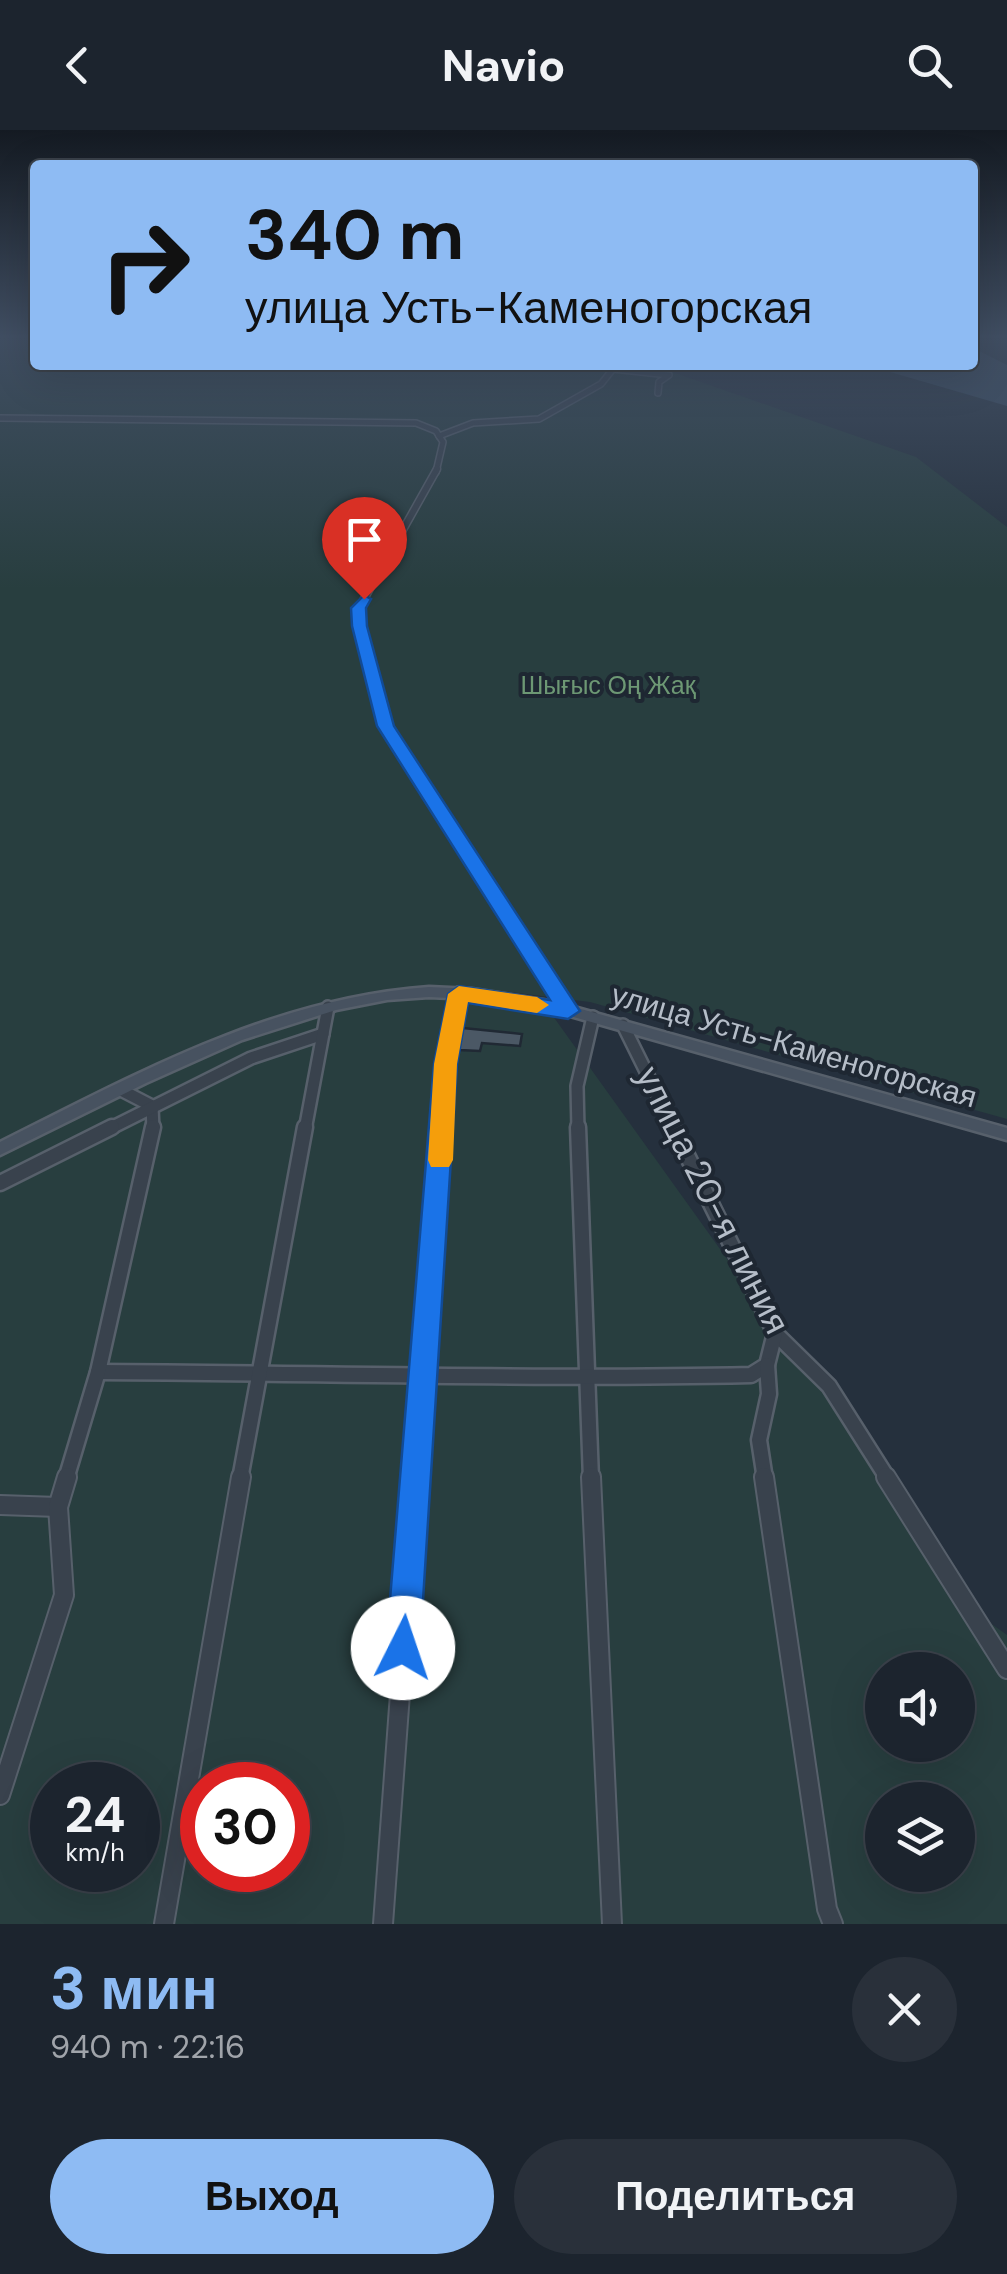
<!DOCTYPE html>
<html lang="ru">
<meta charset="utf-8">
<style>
:root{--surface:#1c242e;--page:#29303a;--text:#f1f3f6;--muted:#a0a4aa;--line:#3a414a;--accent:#8ebbf3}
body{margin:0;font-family:"DM Sans",sans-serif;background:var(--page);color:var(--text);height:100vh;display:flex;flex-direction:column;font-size:38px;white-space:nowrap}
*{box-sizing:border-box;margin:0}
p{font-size:32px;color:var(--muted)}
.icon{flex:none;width:55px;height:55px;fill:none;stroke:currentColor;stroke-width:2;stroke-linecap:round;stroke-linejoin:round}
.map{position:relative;height:1794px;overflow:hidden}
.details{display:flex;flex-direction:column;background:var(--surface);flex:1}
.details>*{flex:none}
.guide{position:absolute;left:30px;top:30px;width:948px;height:210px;border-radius:10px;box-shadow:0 10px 40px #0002,0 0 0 2px var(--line);background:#8ebbf3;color:#111;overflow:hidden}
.fabs{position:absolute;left:865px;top:1522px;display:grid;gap:20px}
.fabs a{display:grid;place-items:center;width:110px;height:110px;border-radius:50%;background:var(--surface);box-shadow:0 10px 40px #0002,0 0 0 2px var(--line);font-size:50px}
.speed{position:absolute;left:30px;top:1632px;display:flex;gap:20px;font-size:50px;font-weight:700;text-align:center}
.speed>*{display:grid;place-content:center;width:130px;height:130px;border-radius:50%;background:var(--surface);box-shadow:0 10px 40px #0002,0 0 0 2px var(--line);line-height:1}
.speed small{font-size:25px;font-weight:400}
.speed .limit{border:15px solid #d22;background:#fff;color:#111}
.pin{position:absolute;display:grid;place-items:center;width:85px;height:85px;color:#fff;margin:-102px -42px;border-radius:50% 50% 50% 0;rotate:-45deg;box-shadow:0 0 10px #0007}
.pin .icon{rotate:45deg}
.me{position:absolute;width:110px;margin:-55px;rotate:4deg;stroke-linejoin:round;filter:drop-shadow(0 0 8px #0008)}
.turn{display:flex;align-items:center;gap:35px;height:210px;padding:0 50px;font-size:45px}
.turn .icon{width:130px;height:130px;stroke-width:2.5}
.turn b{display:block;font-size:70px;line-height:85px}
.round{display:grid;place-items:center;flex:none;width:105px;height:105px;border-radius:52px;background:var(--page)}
.overview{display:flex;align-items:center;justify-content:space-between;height:170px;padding:0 50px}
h1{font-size:60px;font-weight:700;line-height:75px;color:var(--accent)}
.action{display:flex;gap:20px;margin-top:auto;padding:20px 50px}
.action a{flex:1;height:115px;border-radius:60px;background:var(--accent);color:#111;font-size:40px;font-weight:700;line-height:115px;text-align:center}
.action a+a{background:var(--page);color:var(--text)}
header{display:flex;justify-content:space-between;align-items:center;height:130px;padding:0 50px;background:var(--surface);font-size:45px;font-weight:700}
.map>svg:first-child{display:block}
.green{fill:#283e3f;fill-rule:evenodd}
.water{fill:#3b4f65}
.building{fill:#4b5865;stroke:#202934;stroke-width:2.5}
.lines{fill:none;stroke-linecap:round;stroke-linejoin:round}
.street-far5-casing{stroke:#57606b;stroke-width:8}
.street-far4-casing{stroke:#57606b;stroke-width:9}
.street-far3-casing{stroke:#57606b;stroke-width:12}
.street-far2-casing{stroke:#57606b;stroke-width:16}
.street-far1-casing{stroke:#57606b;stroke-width:19}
.street-casing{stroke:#57606b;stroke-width:22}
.secondary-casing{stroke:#57606b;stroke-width:5}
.street-far5{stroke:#39424d;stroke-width:5}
.street-far4{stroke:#39424d;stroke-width:6}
.street-far3{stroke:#39424d;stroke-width:9}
.street-far2{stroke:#39424d;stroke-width:11}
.street-far1{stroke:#39424d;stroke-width:14}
.street{stroke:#39424d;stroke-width:18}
.secondary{fill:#475260;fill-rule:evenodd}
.route{fill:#1a73e8;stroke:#114b97;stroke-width:2.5}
.slow{fill:#f59e0b}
.labels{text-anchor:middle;stroke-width:8;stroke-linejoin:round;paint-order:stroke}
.far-park-label{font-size:25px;fill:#6d9874;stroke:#1e2732}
.street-label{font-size:30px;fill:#b5bdc8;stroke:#1e2732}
.near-street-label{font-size:35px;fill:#b5bdc8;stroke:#1e2732}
</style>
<header><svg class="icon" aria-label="back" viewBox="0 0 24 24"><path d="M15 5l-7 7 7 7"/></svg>Navio<svg class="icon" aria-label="search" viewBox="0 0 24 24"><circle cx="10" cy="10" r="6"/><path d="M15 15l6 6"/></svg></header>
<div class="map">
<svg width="1007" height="1794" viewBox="0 0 1007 1794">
<rect width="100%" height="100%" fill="#25303d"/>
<path class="green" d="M0,208h35v27h603l37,8 241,84 91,70v592l-417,-117 -89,-11 39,7 446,622 21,15v289h-1007zM882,1540h76v75h-76zM52,1655h86v85h-86zM202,1655h86v85h-86zM882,1670h76v75h-76z"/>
<path class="water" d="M973,218l34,17v41l-134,-39 -30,5 -8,-7h137z"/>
<path class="building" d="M463,898l59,6 -2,12 -38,-3 -2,8 -21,-1z"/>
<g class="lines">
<g class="street-far5-casing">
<g id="street-far5">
<path d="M0,288l416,5 20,8 7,11 -7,30"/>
<path d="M439,306l34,-13 66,-4 62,-35 12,-15 56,6 -10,7 -1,11"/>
</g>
</g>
<g class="street-far4-casing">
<path id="street-far4" d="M364,510l-5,-32 78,-139"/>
</g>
<g class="street-far3-casing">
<path id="street-far3" d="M363,508l23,88 83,129"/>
</g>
<g class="street-far2-casing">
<g id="street-far2">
<path d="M467,723l101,158"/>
<path d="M623,895l52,105"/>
<path d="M121,960l31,16 1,24"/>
<path d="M107,1000l144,-72 72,-24"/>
<path d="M305,1000l23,-123"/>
<path d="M441,1000l5,-67 13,-70"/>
<path d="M578,1000l-1,-44 16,-69"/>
</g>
</g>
<g class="street-far1-casing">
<g id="street-far1">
<path d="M578,997l13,352"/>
<path d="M673,997l102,206 54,53 59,93"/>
<path d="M0,1053l112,-56"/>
<path d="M98,1242c218,1 435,8 653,3l16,-10 8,-32"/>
<path d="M66,1349l32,-107 55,-245"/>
<path d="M240,1349l65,-352"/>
<path d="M416,1349l25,-352"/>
<path d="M765,1349l-6,-39 10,-46 -2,-29"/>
</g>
</g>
<g class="street-casing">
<g id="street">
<path d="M591,1347l21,447"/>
<path d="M764,1347l63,432 6,15"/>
<path d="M886,1347l121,192"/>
<path d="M0,1375l58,2"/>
<path d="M0,1665l64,-200 -6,-88 9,-30"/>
<path d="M164,1794l77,-447"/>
<path d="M383,1794l33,-447"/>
</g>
</g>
<g class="secondary-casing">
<path id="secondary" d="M429,857l43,2 84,13 451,126v12l-451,-128 -84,-13 -43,-2 -42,3 -51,10 -94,30 -96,43 -146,72v-13c138,-69 273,-144 429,-155z"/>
</g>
<use href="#street-far5" class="street-far5"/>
<use href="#street-far4" class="street-far4"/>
<use href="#street-far3" class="street-far3"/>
<use href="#street-far2" class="street-far2"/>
<use href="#street-far1" class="street-far1"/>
<use href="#street" class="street"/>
<use href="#secondary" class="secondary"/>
</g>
<linearGradient id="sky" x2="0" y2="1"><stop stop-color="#141a22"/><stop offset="0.45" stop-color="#404e62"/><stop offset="1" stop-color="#404e62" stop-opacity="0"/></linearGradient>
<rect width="1007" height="459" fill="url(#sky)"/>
<path class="route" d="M364,465l7,4 -5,9 1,18 27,100 186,285 -12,8 -100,-16 -11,61 -37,584 -5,13 -12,5 -12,-5 -5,-13 48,-584 14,-70 11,-8 91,14 -173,-274 -25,-100 -1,-18z"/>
<path class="slow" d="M459,856l78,11 12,8 -12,8 -69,-11 -11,62 -4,96 -4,7h-18l-3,-7 6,-96 14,-70z"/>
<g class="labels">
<g class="far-park-label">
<text x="608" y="564">Шығыс Оң Жақ</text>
</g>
<g class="street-label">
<text transform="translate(794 916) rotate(16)" y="10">улица Усть-Каменогорская</text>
</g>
<g class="near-street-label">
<text transform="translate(713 1070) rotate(63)" y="12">улица 20-я линия</text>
</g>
</g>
</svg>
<div class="fabs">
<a><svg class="icon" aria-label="sound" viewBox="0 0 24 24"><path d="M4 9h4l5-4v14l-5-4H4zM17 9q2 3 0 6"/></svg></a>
<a><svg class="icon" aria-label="layers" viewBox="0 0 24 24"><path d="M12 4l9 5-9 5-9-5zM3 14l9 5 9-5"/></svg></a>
</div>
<div class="speed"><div>24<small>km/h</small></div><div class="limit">30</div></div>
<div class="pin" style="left:364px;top:469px;background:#d93025"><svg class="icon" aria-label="arrive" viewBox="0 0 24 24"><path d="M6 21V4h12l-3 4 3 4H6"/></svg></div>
<svg class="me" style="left:403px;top:1518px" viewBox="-20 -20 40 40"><circle r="19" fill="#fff"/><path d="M0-13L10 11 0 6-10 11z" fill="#1a73e8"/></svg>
<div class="guide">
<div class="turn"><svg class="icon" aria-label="right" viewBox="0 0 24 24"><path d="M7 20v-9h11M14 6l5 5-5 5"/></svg><div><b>340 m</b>улица Усть-Каменогорская</div></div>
</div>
</div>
<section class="details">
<div class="overview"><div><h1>3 мин</h1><p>940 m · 22:16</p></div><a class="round"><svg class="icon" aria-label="close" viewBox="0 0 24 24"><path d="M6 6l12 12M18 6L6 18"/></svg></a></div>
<div class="action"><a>Выход</a><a>Поделиться</a></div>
</section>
